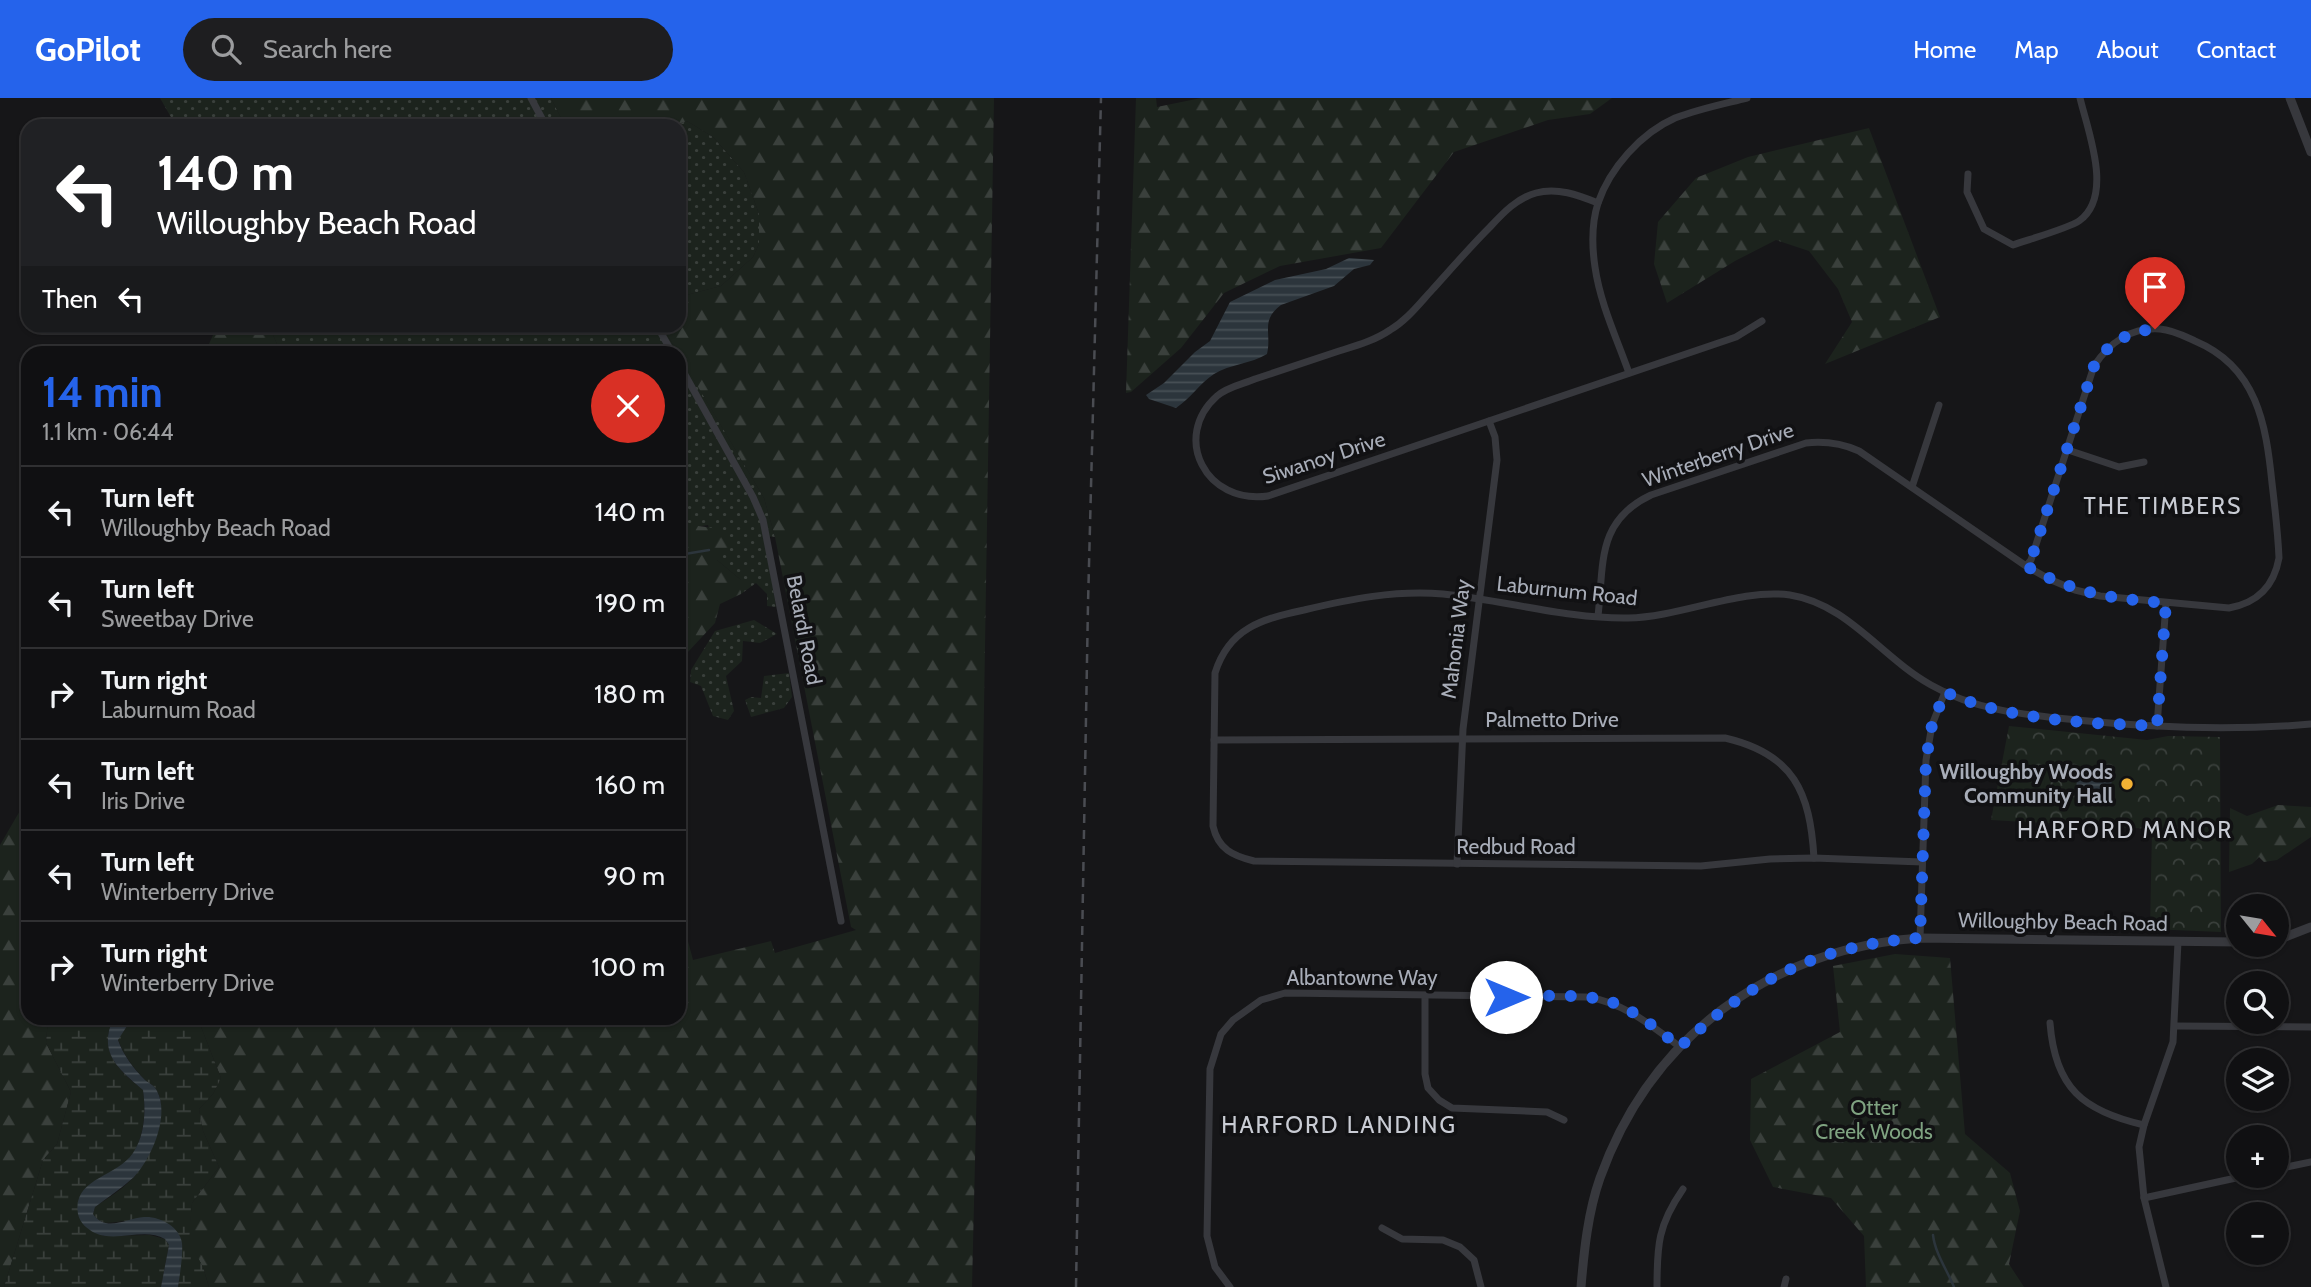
<!DOCTYPE html>
<meta charset="utf-8">
<style>
:root{--surface:#101012;--page:#1e1e20;--text:#f1f3f6;--muted:#9c9d9f;--line:#303032;--accent:#2563eb}
body{margin:0;font-family:Cabin,sans-serif;background:var(--page);color:var(--text);height:100vh;display:flex;flex-direction:column;font-size:26px;white-space:nowrap}
*{box-sizing:border-box;margin:0}
p{font-size:23px;color:var(--muted)}
.icon{flex:none;width:38px;height:38px;fill:none;stroke:currentColor;stroke-width:2;stroke-linecap:round;stroke-linejoin:round}
.map{position:relative;flex:1;overflow:hidden}
.panel{position:absolute;left:21px;top:248px;width:665px;height:679px;display:flex;flex-direction:column;background:var(--surface);border-radius:21px;box-shadow:0 2px 5px #0004,0 0 0 2px var(--line)}
.panel>*{flex:none}
.hud{position:absolute;left:21px;top:21px;width:665px;height:214px;border-radius:21px;box-shadow:0 2px 5px #0004,0 0 0 2px var(--line);background:#202124;color:#fff;overflow:hidden}
.needle{width:46px;rotate:120deg}
.tools{position:absolute;left:2226px;top:796px;display:grid;gap:14px}
.tools a{display:grid;place-items:center;width:63px;height:63px;border-radius:50%;background:var(--surface);box-shadow:0 2px 5px #0004,0 0 0 2px var(--line);font-size:35px}
.pin{position:absolute;display:grid;place-items:center;width:60px;height:60px;color:#fff;margin:-72px -30px;border-radius:50% 50% 50% 0;rotate:-45deg;box-shadow:0 0 7px #0007}
.pin .icon{rotate:45deg}
.me{position:absolute;width:77px;margin:-38px;rotate:90deg;stroke-linejoin:round;filter:drop-shadow(0 0 5px #0008)}
.turn{display:flex;align-items:center;gap:24px;height:147px;padding:0 21px;font-size:32px}
.turn .icon{width:91px;height:91px;stroke-width:2.5}
.turn b{display:block;font-size:49px;line-height:60px}
.then{display:flex;align-items:center;height:66px;padding:0 21px;background:#0003;gap:14px;font-size:26px}
.round{display:grid;place-items:center;flex:none;width:74px;height:74px;border-radius:37px;background:var(--page)}
.headline{display:flex;align-items:center;justify-content:space-between;height:119px;padding:0 21px}
h1{font-size:42px;font-weight:800;line-height:52px;color:var(--accent)}
ul{padding:0;list-style:none}
li{display:flex;align-items:center;gap:21px;height:91px;padding:0 21px;border-top:2px solid var(--line)}
li div{flex:1}
li b{display:block;font-size:26px}
li em{font-style:normal}
header{display:flex;align-items:center;gap:42px;box-sizing:border-box;height:98px;padding:0 35px;background:var(--accent);color:#fff}
header strong{font-size:33px}
nav{display:flex;gap:38px;margin-inline-start:auto;font-size:24px}
.search{width:490px;height:63px;background:var(--page);display:flex;align-items:center;gap:18px;box-sizing:border-box;padding:0 24px;border-radius:38px;color:var(--muted);font-size:26px}
.map>svg:first-child{display:block}
.grass{fill:url(#grass-dots)}
.forest{fill:url(#forest-firs)}
.wetland{fill:url(#wetland-marsh)}
.park{fill:url(#park-crowns)}
.pitch{fill:#1c231d}
.water{fill:url(#water-rules)}
.lines{fill:none;stroke-linecap:round;stroke-linejoin:round}
.stream{stroke:#2c353c;stroke-width:2.5}
.minor{stroke:#37383d;stroke-width:7}
.tertiary{stroke:#37383d;stroke-width:9}
.rail{stroke:#4a4c52;stroke-width:2.5;stroke-dasharray:9 7;stroke-linecap:butt}
.route{stroke:#2563eb;stroke-width:12;stroke-dasharray:0 21.6}
.poi-dot{fill:#f2b134;stroke:#111113;stroke-width:2.5}
.labels{text-anchor:middle;stroke-width:7;stroke-linejoin:round;paint-order:stroke}
.street-label{font-size:21px;fill:#a8adb8;stroke:#111113}
.poi-label{font-size:21px;font-weight:bold;fill:#a8adb8;stroke:#111113;text-anchor:end}
.park-label{font-size:21px;fill:#7fa381;stroke:#111113}
.neighbourhood-label{font-size:23px;letter-spacing:2px;fill:#c9ccd4;stroke:#111113}
</style>
<header>
<strong>GoPilot</strong>
<div class="search"><svg class="icon" aria-label="search" viewBox="0 0 24 24"><circle cx="10" cy="10" r="6"/><path d="M15 15l6 6"/></svg>Search here</div>
<nav><a>Home</a><a>Map</a><a>About</a><a>Contact</a></nav>
</header>
<div class="map">
<svg width="2311" height="1189" viewBox="0 0 2311 1189">
<defs>
<pattern id="grass-dots" width="8" height="8" patternUnits="userSpaceOnUse" patternTransform="scale(1.75)"><rect width="8" height="8" fill="#1c231d"/><path d="M2 2h.1M6 6h.1" fill="none" stroke="#3a403c" stroke-width="1.8" stroke-linecap="round"/></pattern>
<pattern id="forest-firs" width="22" height="20" patternUnits="userSpaceOnUse" patternTransform="scale(1.75)"><rect width="22" height="20" fill="#1c231d"/><path d="M5 1l3.5 6h-7zM16 11l3.5 6h-7z" fill="#3a403c"/></pattern>
<pattern id="wetland-marsh" width="20" height="14" patternUnits="userSpaceOnUse" patternTransform="scale(1.75)"><rect width="20" height="14" fill="#1c231d"/><path d="M1 5h8M5 5V1M11 12h8M15 12V8" fill="none" stroke="#3a403c"/></pattern>
<pattern id="park-crowns" width="20" height="18" patternUnits="userSpaceOnUse" patternTransform="scale(1.75)"><rect width="20" height="18" fill="#1c231d"/><path d="M2 6a3 3 0 1 1 6 0M12 15a3 3 0 1 1 6 0" fill="none" stroke="#3a403c"/></pattern>
<pattern id="water-rules" width="6" height="5" patternUnits="userSpaceOnUse" patternTransform="scale(1.75)"><rect width="6" height="5" fill="#2c353c"/><path d="M0 2.5h6" fill="none" stroke="#485056"/></pattern>
</defs>
<rect width="100%" height="100%" fill="#161618"/>
<g class="grass">
<path d="M160,0h391l14,28h-389z"/>
<path d="M687,23l26,16 31,35 15,42v30l-6,13 -32,29 -42,11v-171h-7z"/>
<path d="M269,228h393l16,27h-397z"/>
<path d="M679,256l85,144 11,39 -10,-1 11,71 -9,-1v-12l-11,-11 -15,11v-14l-24,-20 -9,-35 -13,2 -16,-5z"/>
<path d="M754,522l23,14 -17,9 -17,-2 -1,20 -16,15 8,35 -6,9 -15,-4 -12,-30 -11,-4 1,-12 24,-39z"/>
<path d="M789,575l3,24 -8,11 -33,9 -6,-17 6,-3 10,1 3,-22z"/>
</g>
<g class="forest">
<path d="M551,0h443l-14,853 -8,336h-763l-6,-20 -15,-26 4,-38 27,-36 -16,-36 -4,-22 14,-15 8,-16 -23,-59 481,-1v-111l14,53 78,-19 4,12 81,-23 -5,-3 -76,-390 -11,-39 -102,-172h17v-29l42,-11 32,-29 6,-13v-30l-15,-42 -31,-35 -26,-16 -15,5h-107z"/>
<path d="M1136,0h20l1,9 44,-9h411l-22,16 -42,6 -94,32 -73,96 -101,18 -56,27 -43,55 -50,44 -5,1z"/>
<path d="M1869,30l71,189 -115,47 27,-42 -14,-33 -29,-38 -33,-11 -41,21 -68,42 -13,-39 4,-42 38,-44 52,-21z"/>
<path d="M217,228h52l12,27h-76z"/>
<path d="M679,424c16,5 30,4 46,9l7,14 -15,15 24,20v14l-21,10 -5,19 -28,30h-8z"/>
<path d="M28,703v217l20,1 -2,24 25,49 -14,52 -14,16 -39,127h-4v-442l21,-36z"/>
<path d="M2278,707l33,2v30l-34,23 -13,2 -5,-5 -7,7 -23,8 1,-64 17,8z"/>
<path d="M1895,856l55,4 15,176 45,39 10,38 -11,53 15,23h-158l-2,-51 -33,-38 -58,-11 -23,-47 1,-61 89,-47 -7,-66z"/>
</g>
<g class="wetland">
<path d="M48,921h65c-15,33 5,51 30,71 4,28 0,64 -27,81 -5,3 -11,3 -15,6 -8,5 -14,13 -21,19l23,40 47,-1 15,4 4,6 -8,42h-157l39,-127 14,-16 14,-52 -25,-49z"/>
<path d="M137,921h61l23,59 -8,16 -14,15 4,22 16,36 -27,36 -3,38 14,26 6,20h-31l4,-44c-13,-5 -41,-21 -53,-22 -14,-1 -26,8 -36,-7l2,-7c13,-9 28,-18 39,-30 16,-19 36,-63 23,-86 -2,-5 -8,-8 -12,-11 -11,-12 -22,-25 -27,-41l9,-13z"/>
</g>
<path class="park" d="M2009,628l138,14 21,-4 52,1 1,195 -71,-3 2,-100 -161,-9z"/>
<path class="pitch" d="M2012,669l34,4 -3,21 -34,-4z"/>
<g class="water">
<path d="M1349,160l25,2 -4,5 -16,4 -20,17 -53,19c-21,16 -9,27 -14,49 -16,10 -37,10 -53,20 -15,10 -24,25 -38,34l-27,-9 -3,-4 18,-12 31,-31 15,-11 20,-39 45,-22 51,-11z"/>
<path d="M2077,674l35,2 -1,17 -25,-1 -1,10h-9z"/>
<path d="M113,921h24l-10,7 -9,14c5,15 16,29 27,40 4,3 10,6 12,11 13,24 -5,67 -23,86 -12,11 -26,20 -39,30l-2,7c13,19 34,4 51,3 16,-1 36,10 38,26 1,14 -2,30 -4,44h-17l8,-42 -4,-6c-21,-12 -48,4 -70,-6 -8,-4 -15,-10 -17,-19 -6,-36 38,-36 55,-61 12,-18 13,-42 10,-63 -25,-21 -45,-37 -30,-71z"/>
</g>
<g class="lines">
<g class="stream">
<path d="M679,457l30,-5"/>
<path d="M1933,1137c2,18 14,35 21,52"/>
</g>
<g class="minor">
<path d="M531,0l15,28"/>
<path d="M1968,76l-1,18 17,37 29,16c14,-5 56,-17 66,-24 35,-25 9,-89 1,-123"/>
<path d="M1598,105c-20,-8 -41,-16 -62,-10 -19,5 -33,20 -46,34 -20,20 -39,42 -58,63 -13,14 -25,30 -42,40 -16,11 -35,16 -54,22 -27,9 -54,18 -81,27 -12,5 -28,8 -38,17 -46,41 -11,109 51,100l468,-159 26,-16"/>
<path d="M657,228l16,28"/>
<path d="M679,266l74,133 10,23 78,401"/>
<path d="M1629,275c-12,-34 -29,-70 -34,-106 -3,-20 -3,-45 3,-64 12,-35 43,-70 77,-85 23,-9 48,-14 72,-20"/>
<path d="M2068,352l51,17 25,-5"/>
<path d="M1912,389l27,-82"/>
<path d="M1598,518c6,-52 -2,-95 53,-121l155,-52c19,-2 35,0 53,8l167,115 23,13 26,11 25,6 129,12c28,-5 45,-22 50,-50 -1,-25 -4,-50 -7,-75 -6,-59 -15,-116 -77,-142 -11,-5 -22,-11 -35,-12 -29,-2 -51,14 -66,37l-63,194 -5,6"/>
<path d="M2157,628l9,-123"/>
<path d="M1214,642l511,-2c69,16 85,54 89,120"/>
<path d="M1922,764l-108,-4 -44,1 -69,7 -447,-5c-21,-5 -36,-12 -41,-35l2,-153c14,-45 47,-54 89,-63 46,-11 91,-20 139,-16 61,6 124,25 185,24 53,-1 112,-30 162,-23 58,9 92,63 141,90 45,26 96,30 146,35 78,8 156,11 234,4"/>
<path d="M1457,766l6,-135 34,-269 -2,-23 -6,-16"/>
<path d="M1920,840l6,-178 6,-35 13,-33"/>
<path d="M1425,899v77l3,14 11,12 13,8 95,4 17,8"/>
<path d="M2050,925c5,65 33,88 94,102"/>
<path d="M2175,928l136,1"/>
<path d="M2277,1071l34,-7"/>
<path d="M2144,1100l101,-22"/>
<path d="M1382,1130l20,11 41,1 17,7 14,13 7,27"/>
<path d="M1230,1189l-15,-20 -8,-31 3,-167 11,-35 12,-14 28,-20 24,-7 301,4c37,5 65,28 94,50"/>
<path d="M1657,1189c0,-42 1,-62 26,-98"/>
<path d="M1784,1189l2,-8"/>
<path d="M2166,1189l-22,-89 -5,-51 5,-22 29,-83 5,-100"/>
</g>
<g class="tertiary">
<path d="M2290,0l21,54"/>
<path d="M2277,842l34,-13"/>
<path d="M1581,1189c3,-36 7,-75 19,-109 51,-142 170,-229 320,-240l318,4"/>
</g>
<path class="rail" d="M1076,1189l12,-683 13,-506"/>
</g>
<g class="lines">
<path class="route" d="M1506,899c31,0 75,-5 105,5 24,8 48,29 69,45 72,-68 140,-102 240,-109l6,-178 6,-35 13,-33c64,29 143,31 212,34l9,-123c-56,-5 -90,-9 -140,-37l5,-6 63,-194c14,-23 34,-35 61,-37"/>
</g>
<circle class="poi-dot" cx="2127" cy="686" r="7"/>
<g class="labels">
<g class="street-label">
<text transform="translate(1718 357) rotate(-19)" y="7">Winterberry Drive</text>
<text transform="translate(1324 360) rotate(-18)" y="7">Siwanoy Drive</text>
<text transform="translate(1567 493) rotate(6)" y="7">Laburnum Road</text>
<text transform="translate(804 532) rotate(79)" y="7">Belardi Road</text>
<text transform="translate(1456 541) rotate(-83)" y="7">Mahonia Way</text>
<text x="1552" y="629">Palmetto Drive</text>
<text x="1516" y="756">Redbud Road</text>
<text transform="translate(2063 824) rotate(1)" y="7">Willoughby Beach Road</text>
<text x="1362" y="887">Albantowne Way</text>
</g>
<g class="poi-label">
<text x="2113" y="681">Willoughby Woods<tspan x="2113" dy="24">Community Hall</tspan></text>
</g>
<g class="park-label">
<text x="1874" y="1017">Otter<tspan x="1874" dy="24">Creek Woods</tspan></text>
</g>
<g class="neighbourhood-label">
<text x="2163" y="416">THE TIMBERS</text>
<text x="2125" y="740">HARFORD MANOR</text>
<text x="1339" y="1035">HARFORD LANDING</text>
</g>
</g>
</svg>
<div class="tools">
<a><svg class="needle" viewBox="-14 -14 28 28"><path d="M0-13l5 13h-10z" fill="#e53935"/><path d="M0 13l5-13h-10z" fill="#9c9d9f"/></svg></a>
<a><svg class="icon" aria-label="search" viewBox="0 0 24 24"><circle cx="10" cy="10" r="6"/><path d="M15 15l6 6"/></svg></a>
<a><svg class="icon" aria-label="layers" viewBox="0 0 24 24"><path d="M12 4l9 5-9 5-9-5zM3 14l9 5 9-5"/></svg></a>
<a>+</a>
<a>−</a>
</div>
<div class="pin" style="left:2155px;top:231px;background:#d93025"><svg class="icon" aria-label="arrive" viewBox="0 0 24 24"><path d="M6 21V4h12l-3 4 3 4H6"/></svg></div>
<svg class="me" style="left:1506px;top:899px" viewBox="-20 -20 40 40"><circle r="19" fill="#fff"/><path d="M0-13L10 11 0 6-10 11z" fill="#2563eb"/></svg>
<div class="hud">
<div class="turn"><svg class="icon" aria-label="left" viewBox="0 0 24 24"><path d="M17 20v-9H6M10 6l-5 5 5 5"/></svg><div><b>140 m</b>Willoughby Beach Road</div></div>
<div class="then">Then<svg class="icon" aria-label="left" viewBox="0 0 24 24"><path d="M17 20v-9H6M10 6l-5 5 5 5"/></svg></div>
</div>
<section class="panel">
<div class="headline"><div><h1>14 min</h1><p>1.1 km · 06:44</p></div><a class="round" style="background:#d93025;color:#fff"><svg class="icon" aria-label="close" viewBox="0 0 24 24"><path d="M6 6l12 12M18 6L6 18"/></svg></a></div>
<ul>
<li><svg class="icon" aria-label="left" viewBox="0 0 24 24"><path d="M17 20v-9H6M10 6l-5 5 5 5"/></svg><div><b>Turn left</b><p>Willoughby Beach Road</p></div><em>140 m</em></li>
<li><svg class="icon" aria-label="left" viewBox="0 0 24 24"><path d="M17 20v-9H6M10 6l-5 5 5 5"/></svg><div><b>Turn left</b><p>Sweetbay Drive</p></div><em>190 m</em></li>
<li><svg class="icon" aria-label="right" viewBox="0 0 24 24"><path d="M7 20v-9h11M14 6l5 5-5 5"/></svg><div><b>Turn right</b><p>Laburnum Road</p></div><em>180 m</em></li>
<li><svg class="icon" aria-label="left" viewBox="0 0 24 24"><path d="M17 20v-9H6M10 6l-5 5 5 5"/></svg><div><b>Turn left</b><p>Iris Drive</p></div><em>160 m</em></li>
<li><svg class="icon" aria-label="left" viewBox="0 0 24 24"><path d="M17 20v-9H6M10 6l-5 5 5 5"/></svg><div><b>Turn left</b><p>Winterberry Drive</p></div><em>90 m</em></li>
<li><svg class="icon" aria-label="right" viewBox="0 0 24 24"><path d="M7 20v-9h11M14 6l5 5-5 5"/></svg><div><b>Turn right</b><p>Winterberry Drive</p></div><em>100 m</em></li>
</ul>
</section>
</div>
